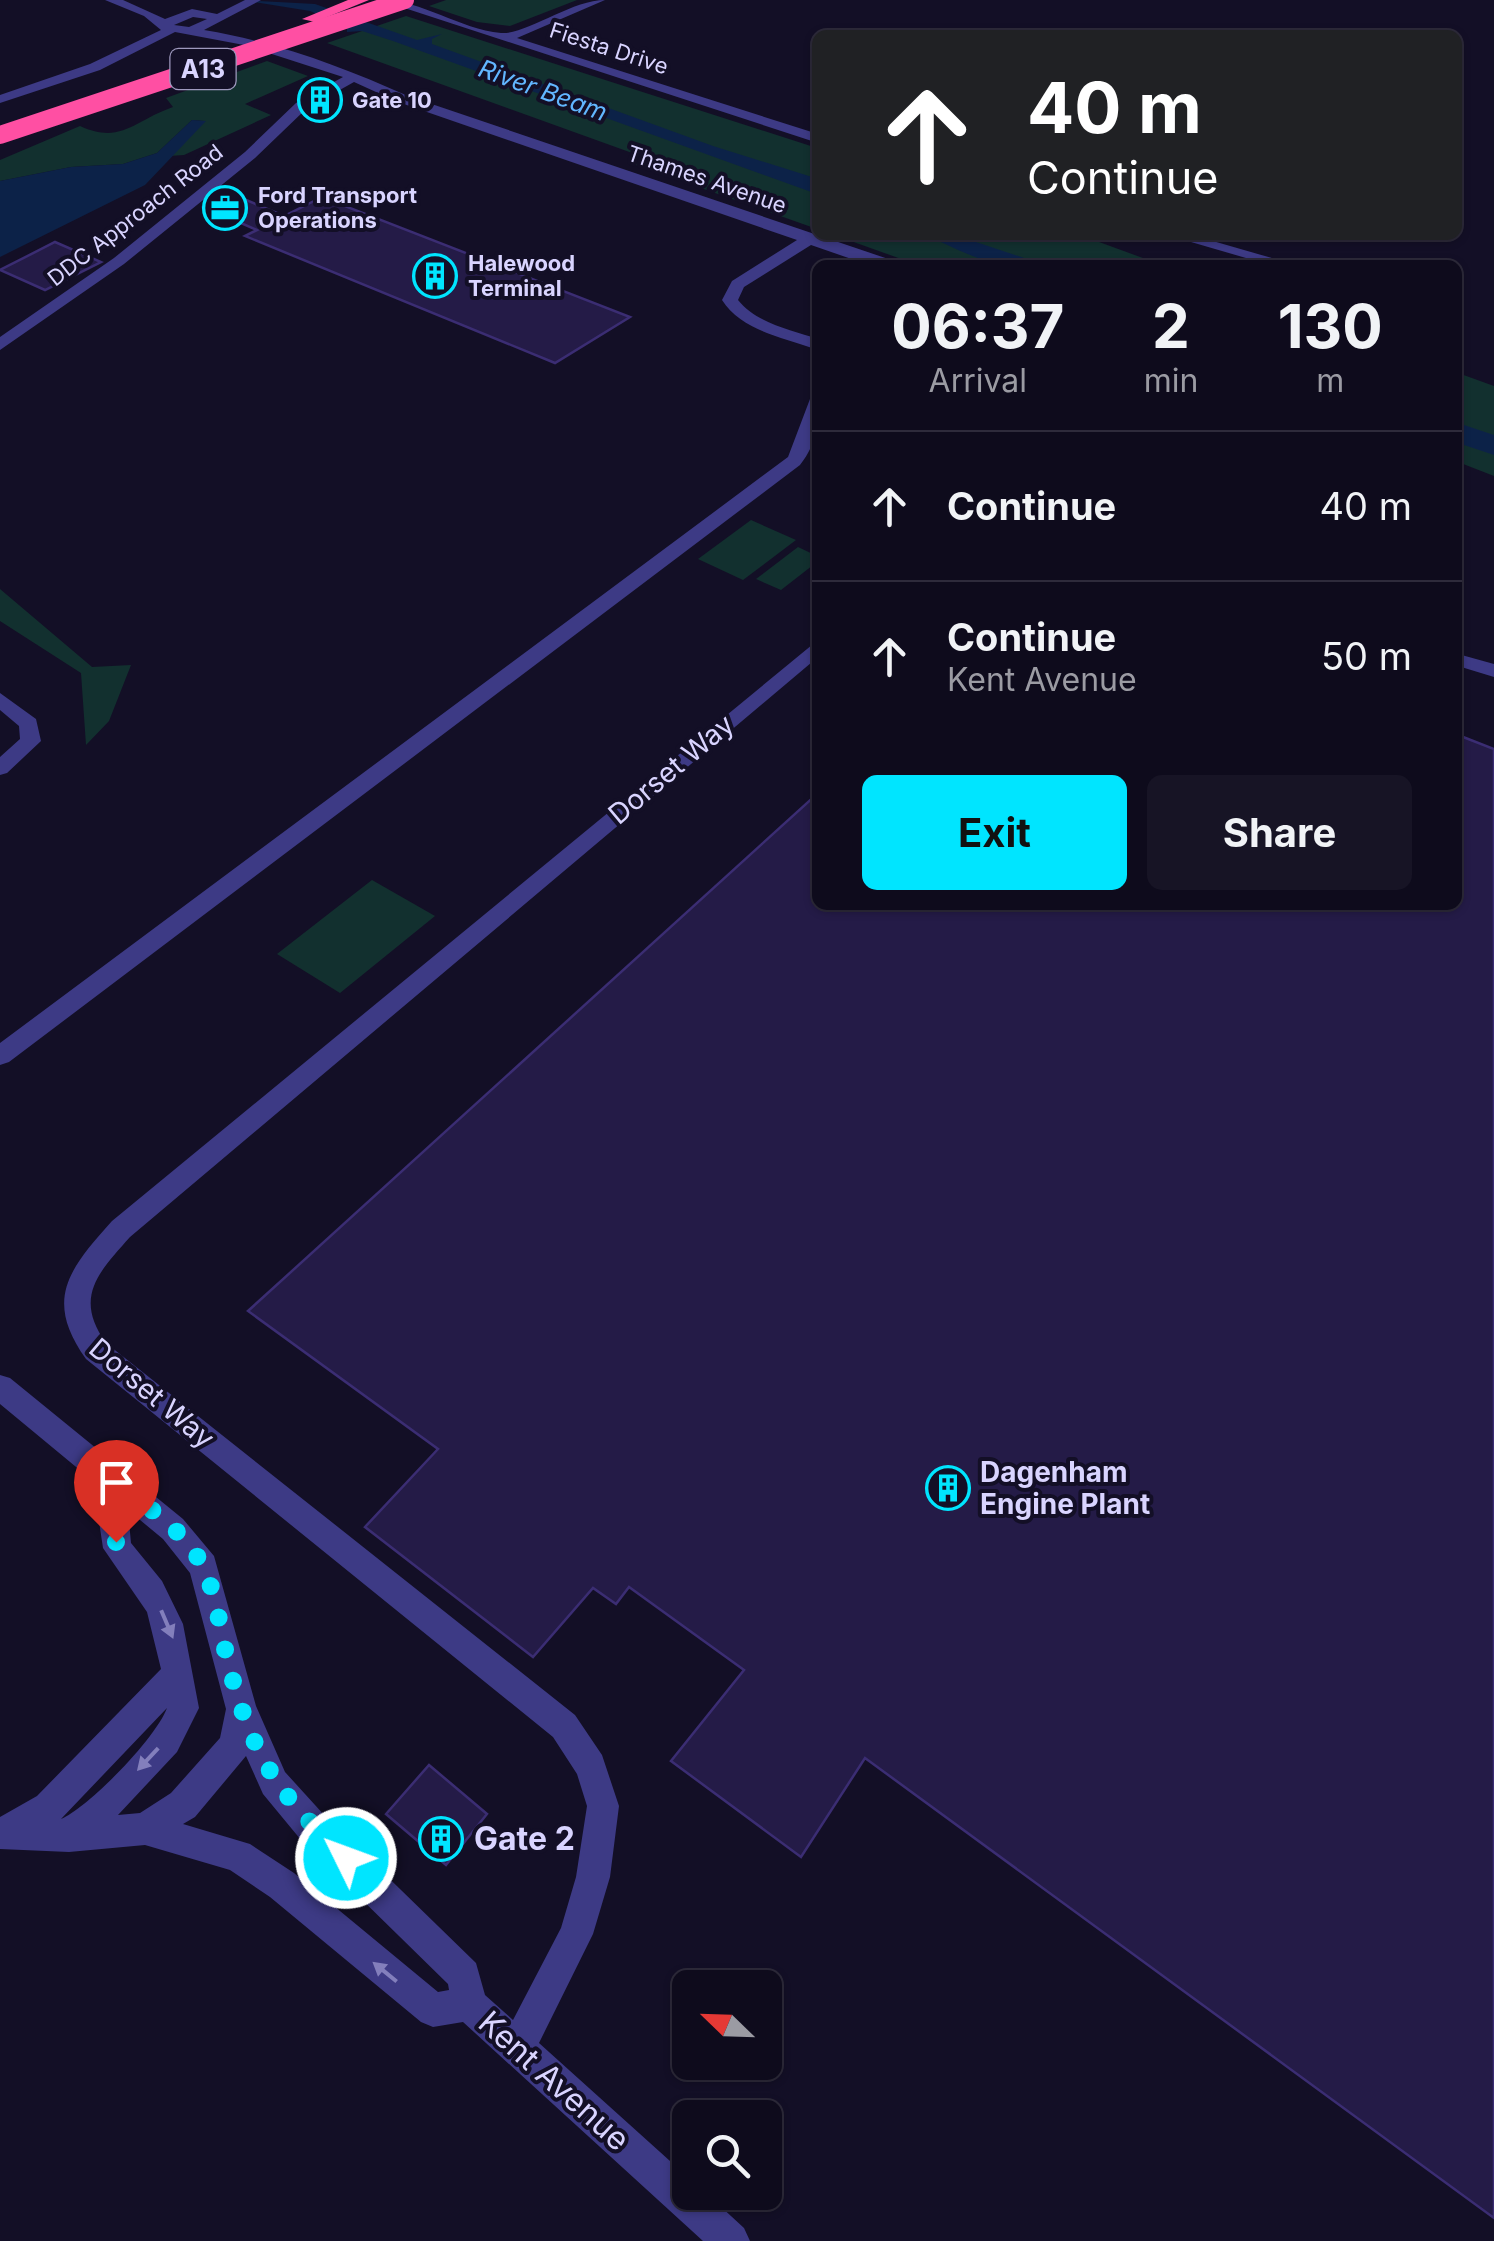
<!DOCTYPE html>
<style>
:root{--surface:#0e0b1c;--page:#171425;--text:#f1f3f6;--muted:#9b9ba3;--line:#2e2b3b;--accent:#00e5ff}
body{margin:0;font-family:Inter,sans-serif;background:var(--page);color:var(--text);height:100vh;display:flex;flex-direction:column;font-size:38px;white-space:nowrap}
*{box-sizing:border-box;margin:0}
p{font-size:32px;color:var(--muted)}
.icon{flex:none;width:55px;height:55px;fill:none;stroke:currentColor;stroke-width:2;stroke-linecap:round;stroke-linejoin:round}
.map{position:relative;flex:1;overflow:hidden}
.details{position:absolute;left:812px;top:260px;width:650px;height:650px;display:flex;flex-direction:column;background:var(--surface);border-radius:15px;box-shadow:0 2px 8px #0004,0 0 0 2px var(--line)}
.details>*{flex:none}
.guide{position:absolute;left:812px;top:30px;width:650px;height:210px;border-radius:15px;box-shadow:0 2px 8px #0004,0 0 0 2px var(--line);background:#202124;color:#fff;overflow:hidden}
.needle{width:65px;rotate:293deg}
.fabs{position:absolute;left:672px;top:1970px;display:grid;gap:20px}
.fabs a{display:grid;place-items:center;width:110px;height:110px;border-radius:15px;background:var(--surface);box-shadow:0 2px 8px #0004,0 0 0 2px var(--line);font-size:50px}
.pin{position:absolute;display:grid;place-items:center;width:85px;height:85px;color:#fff;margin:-102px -42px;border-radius:50% 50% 50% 0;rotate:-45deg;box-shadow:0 0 10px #0007}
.pin .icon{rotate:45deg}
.me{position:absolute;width:110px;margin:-55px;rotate:312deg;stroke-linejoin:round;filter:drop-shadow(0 0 8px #0008)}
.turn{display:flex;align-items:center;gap:35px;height:210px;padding:0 50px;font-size:45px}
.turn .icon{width:130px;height:130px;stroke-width:2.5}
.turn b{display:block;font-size:70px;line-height:85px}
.eta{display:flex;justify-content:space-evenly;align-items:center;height:170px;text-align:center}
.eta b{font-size:60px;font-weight:700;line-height:70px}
.cta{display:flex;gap:20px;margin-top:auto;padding:20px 50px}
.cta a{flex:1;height:115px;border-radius:15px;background:var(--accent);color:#111;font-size:40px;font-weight:700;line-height:115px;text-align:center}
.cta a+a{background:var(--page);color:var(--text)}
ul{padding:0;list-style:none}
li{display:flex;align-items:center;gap:30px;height:150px;padding:0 50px;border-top:2px solid var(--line)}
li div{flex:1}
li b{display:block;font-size:38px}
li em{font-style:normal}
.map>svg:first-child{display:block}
.green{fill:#12302f}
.water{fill:#0c2248}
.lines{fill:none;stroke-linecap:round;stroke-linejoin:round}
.river{fill:#0c2248;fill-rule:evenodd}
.building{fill:#241b47;stroke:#3b2d73;stroke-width:2.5}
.minor{fill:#3d3a85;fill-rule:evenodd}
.highway{fill:#ff4fa3;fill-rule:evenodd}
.highway-bridge{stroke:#ff4fa3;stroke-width:18}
.oneway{fill:#837fbc}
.route{stroke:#00e5ff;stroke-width:18;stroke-dasharray:0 32.4}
.labels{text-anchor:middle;stroke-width:8;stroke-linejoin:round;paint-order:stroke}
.far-street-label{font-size:22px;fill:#d9d4ff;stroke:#130f26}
.far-poi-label{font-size:22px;font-weight:bold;fill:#d9d4ff;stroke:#130f26;text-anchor:start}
.shield{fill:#130f26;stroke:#9e99be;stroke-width:2.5}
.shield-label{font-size:25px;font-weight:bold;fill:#d9d4ff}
.far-water-label{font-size:25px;font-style:italic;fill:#62b6ff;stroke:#130f26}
.street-label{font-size:28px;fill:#d9d4ff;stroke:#130f26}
.poi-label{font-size:28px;font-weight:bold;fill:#d9d4ff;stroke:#130f26;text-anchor:start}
.near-poi-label{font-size:32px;font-weight:bold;fill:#d9d4ff;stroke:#130f26;text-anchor:start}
.near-street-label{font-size:32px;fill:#d9d4ff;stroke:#130f26}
</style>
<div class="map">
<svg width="1494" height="2241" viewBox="0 0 1494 2241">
<rect width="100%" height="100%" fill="#130f26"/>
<g class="green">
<path d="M446,0h131l-67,26 -33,-4 -48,-16z"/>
<path d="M406,16l411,132v81l-184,-65 13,-6 -319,-115z"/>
<path d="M267,61l41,15 -63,28 26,11 -87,40 -15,1 35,-35 -12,-1 -35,33 -34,11 -52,3 -71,14v-21l80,-34c41,19 55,-6 93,-19l-7,-9z"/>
<path d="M834,235h246l82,30h-244z"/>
<path d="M1458,373l36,13v90l-36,-14z"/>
<path d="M751,520l45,20 -53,40 -45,-21z"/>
<path d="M798,547l19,9v6l-36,28 -25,-11z"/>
<path d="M0,589l92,78 39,-2 -22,56 -23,24 -5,-72 -81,-52z"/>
<path d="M372,880l63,36 -95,77 -63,-39z"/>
</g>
<g class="water">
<path d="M242,0l73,4 102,36 25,-6 -10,5v5l281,102 99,31 5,3v14l-424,-153 -31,-10 -15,1v-4l-37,-17z"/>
<path d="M192,120l14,1 -61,64 -145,72v-76l71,-14 52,-3 34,-11z"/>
<path d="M924,235h31l75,25c-28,17 -78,-15 -106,-25z"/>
</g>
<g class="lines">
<path class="river" d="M1458,423l36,12v20l-36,-12z"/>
</g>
<g class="building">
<path d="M232,194l52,22 38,-19 308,120 -75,46 -310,-127 12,-6 -53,-23z"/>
<path d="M55,242l46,20 -56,28 -45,-20z"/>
<path d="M1458,735l36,14v1469l-629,-460 -64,99 -130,-96 73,-91 -115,-83 -13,17 -23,-16 -60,69 -168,-130 73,-78 -190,-138 570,-518v112h640z"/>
<path d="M429,1765l58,49 -41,51 -60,-51z"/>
</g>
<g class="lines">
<g class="minor">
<path d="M105,0h18l42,19 27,-10 25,5 28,-14h16l-57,30c72,12 137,36 204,66l498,169 -43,-2 -52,-18 -67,42 -6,13c18,23 53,30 80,39v11l-6,-2c-31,-11 -71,-18 -90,-48l10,-19 65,-41 -399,-138 -44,-20 -48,27 -51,49 -131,106 -124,86v-13l114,-79 131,-106 51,-49 47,-26 -99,-32 -69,-13 -75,38 -100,33v-8l90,-31 71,-34 -17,-14zM193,17l14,2 -18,8 -15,-2z"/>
<path d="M380,0c43,0 79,29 121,33 25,2 70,-33 104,-33l-88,38 301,96v9z"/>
<path d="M1167,235h25l104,30h-26z"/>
<path d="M818,394c0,27 0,49 -18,71l-791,597 -9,3v-22l788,-586 22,-58z"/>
<path d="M818,640v17l-688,580c-31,35 -57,60 -24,106l469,372 27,40 17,51 -9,71 -17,57 -54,109 151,136v13h15l39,36 6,13h-47l-240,-219 -30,5 -12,-5 -151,-125 -40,-27 -85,-25 -76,7 -69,-3v-32l37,-21 124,-127 -14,-57 -44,-64 -10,-67 -93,-77v-29l10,3 173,141 31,37 42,150 29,66 40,44 151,147 9,32 28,25 48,-92 15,-51 11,-71 -10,-32 -24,-37 -467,-378c-42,-59 -18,-89 26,-138zM128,1510l35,29 27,34 36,136 -6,29 -49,55 -31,20 -22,2 59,-63 22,-44 -16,-84 -21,-43 -31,-38zM167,1708c-11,30 -78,99 -106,111zM246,1756l17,38 38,46 147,144 1,6 -11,2 -144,-119 -44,-29 -67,-20 12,-7z"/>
<path d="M1458,654l36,10v13l-36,-11z"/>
<path d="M0,693l36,26 5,22 -34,32 -7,2v-18l20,-18 -1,-13 -19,-16z"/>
</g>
<path class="highway" d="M348,0h21l-54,22 -13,-3z"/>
<path class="highway-bridge" d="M0,135l405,-135"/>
</g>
<defs><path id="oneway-solid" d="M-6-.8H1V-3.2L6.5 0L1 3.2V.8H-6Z" transform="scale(2.5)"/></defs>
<g class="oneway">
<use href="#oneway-solid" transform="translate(167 1624) rotate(67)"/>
<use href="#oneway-solid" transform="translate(148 1759) rotate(133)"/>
<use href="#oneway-solid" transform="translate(385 1972) rotate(-141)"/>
</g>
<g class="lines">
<path class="route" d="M116,1542l-1,-42 -10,-26c33,27 81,55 99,95 13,28 16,60 23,89 24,96 48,133 119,200"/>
</g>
<defs>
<g id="building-ring" transform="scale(2.25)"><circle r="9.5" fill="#130f26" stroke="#00e5ff" stroke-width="1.5"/><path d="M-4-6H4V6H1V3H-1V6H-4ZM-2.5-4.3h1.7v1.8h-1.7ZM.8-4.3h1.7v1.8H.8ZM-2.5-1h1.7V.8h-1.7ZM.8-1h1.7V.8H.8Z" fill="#00e5ff"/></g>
<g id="office-ring" transform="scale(2.25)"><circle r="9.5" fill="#130f26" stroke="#00e5ff" stroke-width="1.5"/><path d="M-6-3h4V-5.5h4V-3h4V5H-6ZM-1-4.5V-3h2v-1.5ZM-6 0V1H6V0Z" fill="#00e5ff"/></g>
</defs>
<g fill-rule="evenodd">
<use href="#building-ring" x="320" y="100"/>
<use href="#office-ring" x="225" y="208"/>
<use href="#building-ring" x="435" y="276"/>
<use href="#building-ring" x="948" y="1488"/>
<use href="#building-ring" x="441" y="1839"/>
</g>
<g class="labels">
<g class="far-street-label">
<text transform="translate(609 48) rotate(18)" y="8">Fiesta Drive</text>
<text transform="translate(707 179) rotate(19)" y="8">Thames Avenue</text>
<text transform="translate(135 215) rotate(-38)" y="8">DDC Approach Road</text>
</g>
<g class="far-poi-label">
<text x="352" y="108">Gate 10</text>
<text x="258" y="203">Ford Transport<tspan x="258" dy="25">Operations</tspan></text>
<text x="468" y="271">Halewood<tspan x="468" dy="25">Terminal</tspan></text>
</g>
<rect class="shield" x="170.5" y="49" width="65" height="40" rx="8"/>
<g class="shield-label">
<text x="203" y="78">A13</text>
</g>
<g class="far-water-label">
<text transform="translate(543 90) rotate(20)" y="9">River Beam</text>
</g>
<g class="street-label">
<text transform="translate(671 769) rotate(-40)" y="10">Dorset Way</text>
<text transform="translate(152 1393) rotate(40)" y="10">Dorset Way</text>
</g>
<g class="poi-label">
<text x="980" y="1482">Dagenham<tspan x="980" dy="32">Engine Plant</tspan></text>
</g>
<g class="near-poi-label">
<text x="474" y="1850">Gate 2</text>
</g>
<g class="near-street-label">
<text transform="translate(554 2081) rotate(42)" y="11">Kent Avenue</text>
</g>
</g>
</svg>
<div class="fabs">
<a><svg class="needle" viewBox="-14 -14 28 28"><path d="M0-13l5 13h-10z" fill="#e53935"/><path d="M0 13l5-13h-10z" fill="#9b9ba3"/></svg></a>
<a><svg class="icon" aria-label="search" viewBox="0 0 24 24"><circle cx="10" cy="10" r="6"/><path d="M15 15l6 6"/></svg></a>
</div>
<div class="pin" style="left:116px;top:1542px;background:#d93025"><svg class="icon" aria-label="arrive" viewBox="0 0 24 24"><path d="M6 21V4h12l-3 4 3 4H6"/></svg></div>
<svg class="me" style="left:346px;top:1858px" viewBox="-20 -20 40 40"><circle r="17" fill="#00e5ff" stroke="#fff" stroke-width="3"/><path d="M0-11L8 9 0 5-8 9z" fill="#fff"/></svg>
<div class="guide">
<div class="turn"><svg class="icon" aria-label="ahead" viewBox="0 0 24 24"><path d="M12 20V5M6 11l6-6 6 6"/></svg><div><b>40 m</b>Continue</div></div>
</div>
<section class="details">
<div class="eta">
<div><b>06:37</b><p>Arrival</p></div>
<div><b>2</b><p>min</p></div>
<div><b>130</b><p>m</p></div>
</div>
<ul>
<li><svg class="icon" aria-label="ahead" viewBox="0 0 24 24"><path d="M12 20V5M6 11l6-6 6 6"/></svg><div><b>Continue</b></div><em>40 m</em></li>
<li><svg class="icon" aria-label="ahead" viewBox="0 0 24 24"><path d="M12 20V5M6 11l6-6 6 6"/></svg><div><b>Continue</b><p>Kent Avenue</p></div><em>50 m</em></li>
</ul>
<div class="cta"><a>Exit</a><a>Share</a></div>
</section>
</div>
